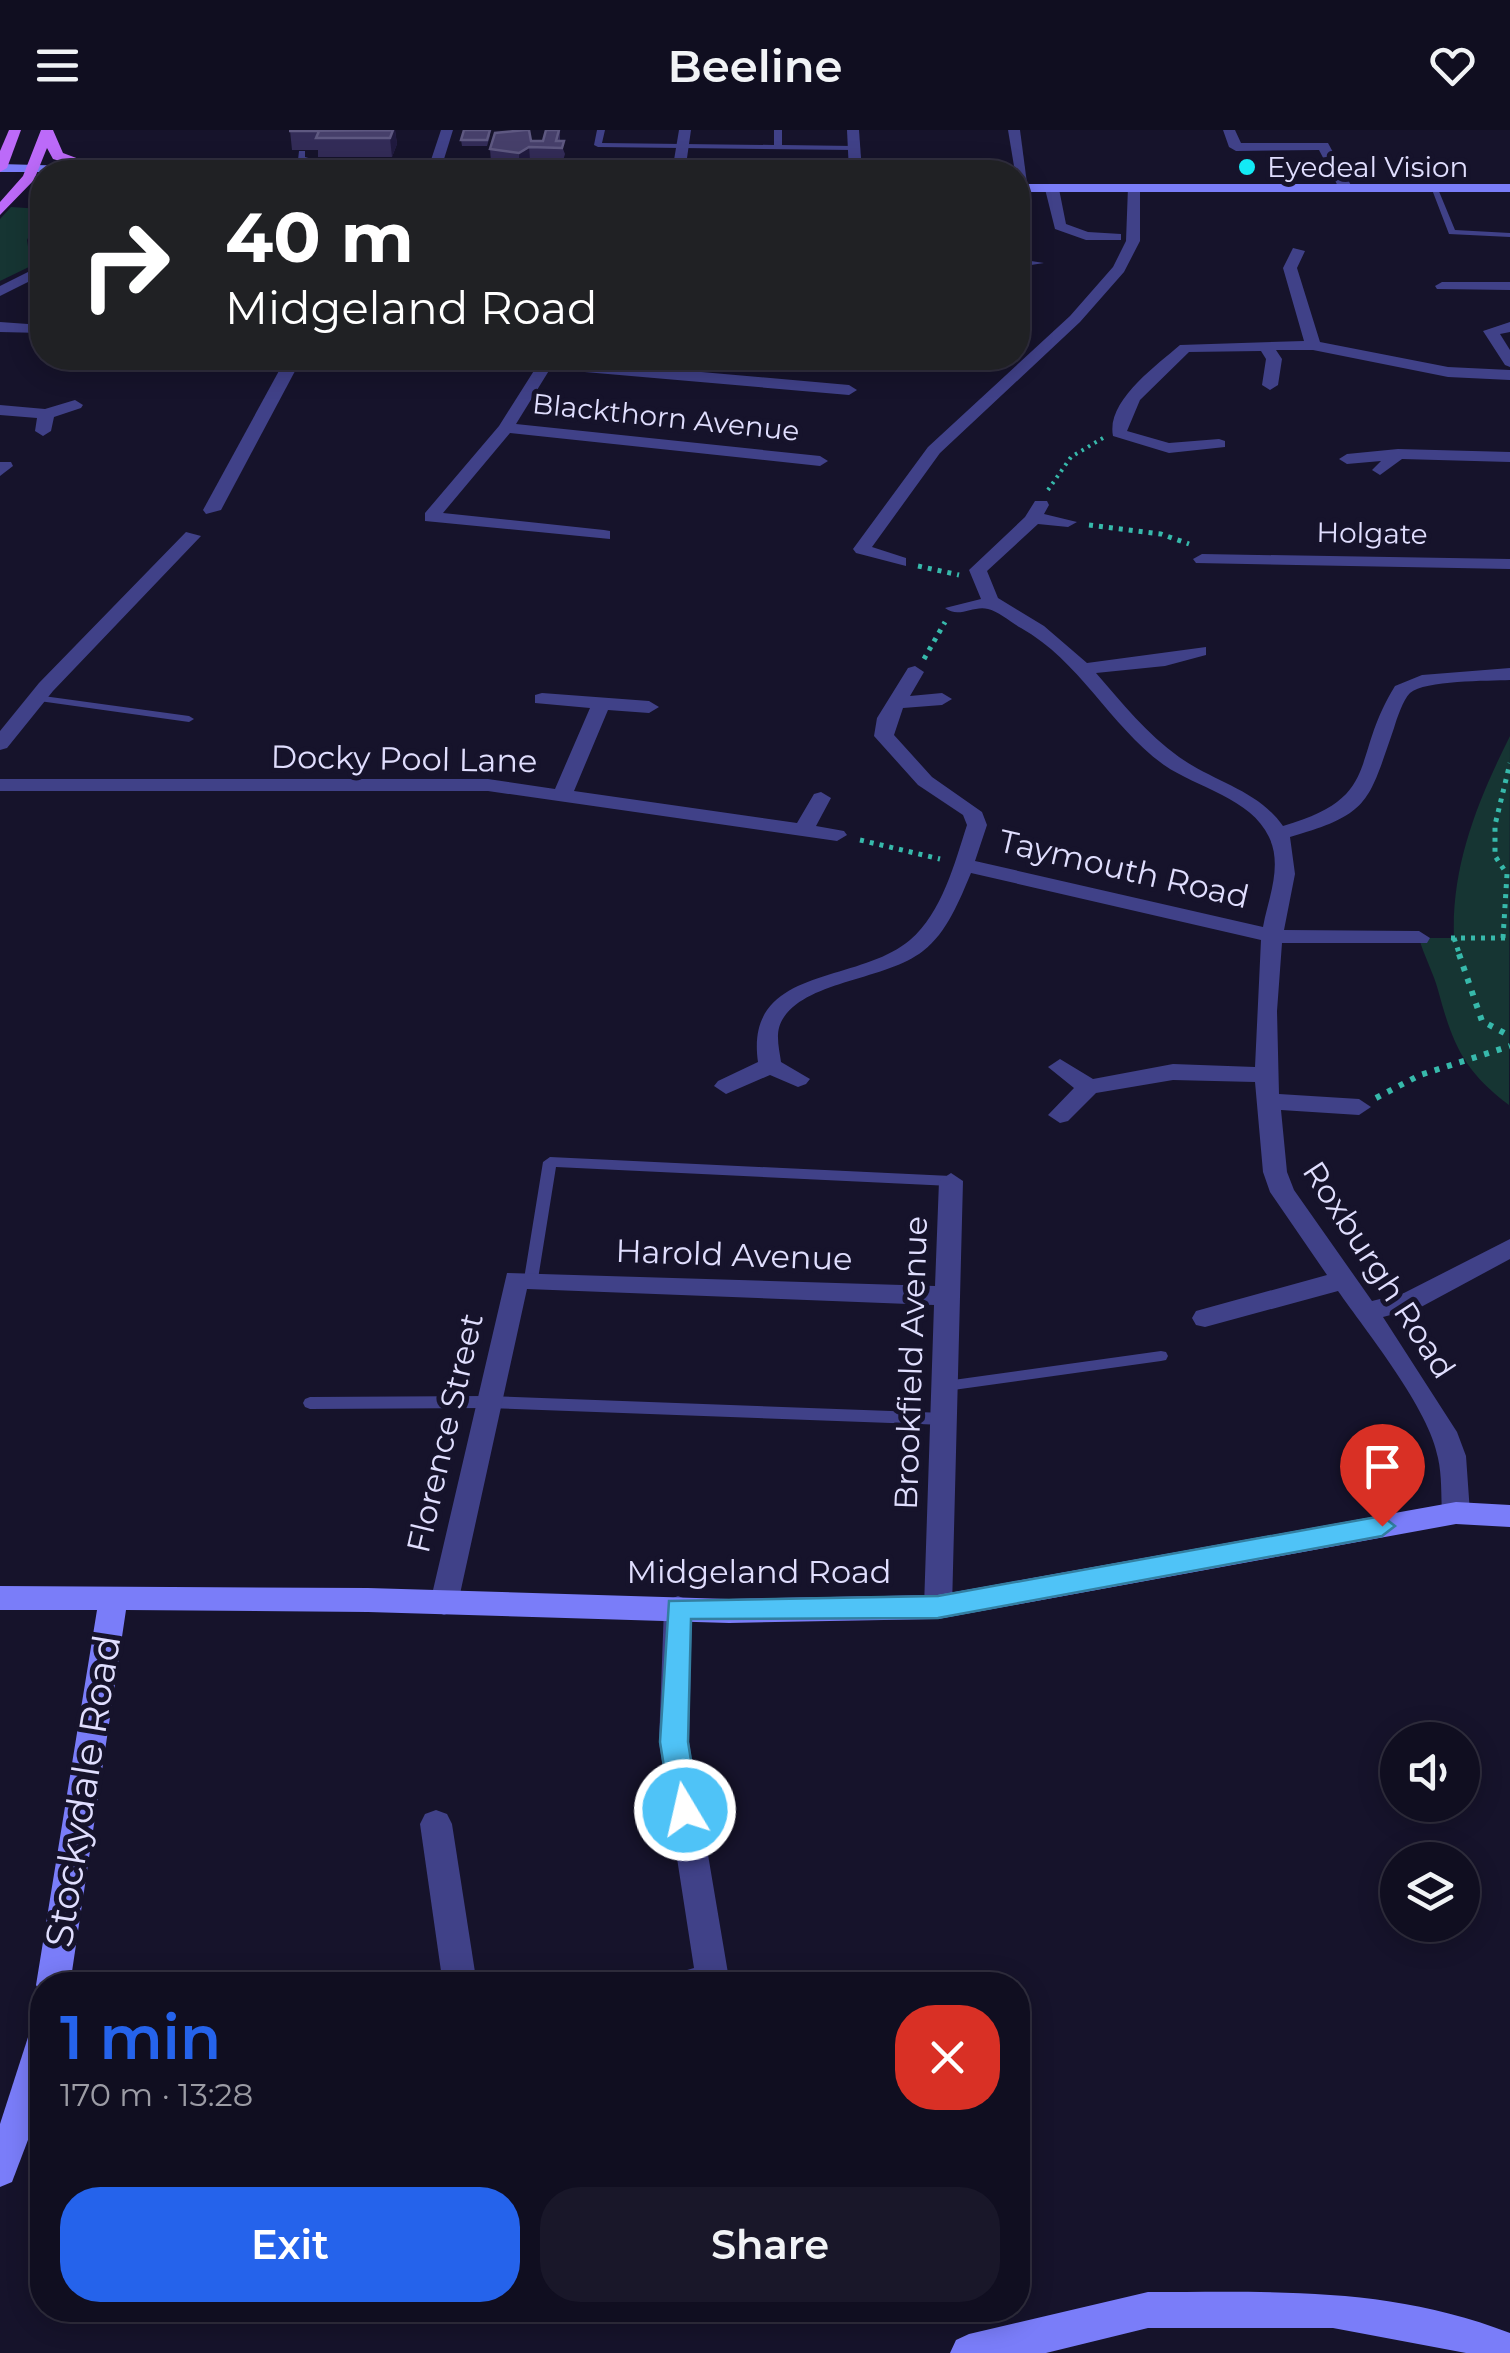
<!DOCTYPE html>
<meta charset="utf-8">
<style>
:root{--surface:#100e20;--page:#191729;--text:#f1f3f6;--muted:#9c9ca5;--line:#302e3e;--accent:#2563eb}
body{margin:0;font-family:Montserrat,sans-serif;background:var(--page);color:var(--text);height:100vh;display:flex;flex-direction:column;font-size:38px;white-space:nowrap}
*{box-sizing:border-box;margin:0}
p{font-size:32px;color:var(--muted)}
.icon{flex:none;width:55px;height:55px;fill:none;stroke:currentColor;stroke-width:2;stroke-linecap:round;stroke-linejoin:round}
.map{position:relative;flex:1;overflow:hidden}
.panel{position:absolute;left:30px;top:1842px;width:1000px;height:350px;display:flex;flex-direction:column;background:var(--surface);border-radius:40px;box-shadow:0 5px 25px #0003,0 0 0 2px var(--line)}
.panel>*{flex:none}
.guide{position:absolute;left:30px;top:30px;width:1000px;height:210px;border-radius:40px;box-shadow:0 5px 25px #0003,0 0 0 2px var(--line);background:#202124;color:#fff;overflow:hidden}
.tools{position:absolute;left:1380px;top:1592px;display:grid;gap:20px}
.tools a{display:grid;place-items:center;width:100px;height:100px;border-radius:50%;background:var(--surface);box-shadow:0 5px 25px #0003,0 0 0 2px var(--line);font-size:50px}
.pin{position:absolute;display:grid;place-items:center;width:85px;height:85px;color:#fff;margin:-102px -42px;border-radius:50% 50% 50% 0;rotate:-45deg;box-shadow:0 0 10px #0007}
.pin .icon{rotate:45deg}
.me{position:absolute;width:110px;margin:-55px;rotate:351deg;stroke-linejoin:round;filter:drop-shadow(0 0 8px #0008)}
.turn{display:flex;align-items:center;gap:35px;height:210px;padding:0 30px;font-size:45px}
.turn .icon{width:130px;height:130px;stroke-width:2.5}
.turn b{display:block;font-size:70px;line-height:85px}
.round{display:grid;place-items:center;flex:none;width:105px;height:105px;border-radius:40px;background:var(--page)}
.head{display:flex;align-items:center;justify-content:space-between;height:170px;padding:0 30px}
h1{font-size:60px;font-weight:600;line-height:75px;color:var(--accent)}
.action{display:flex;gap:20px;margin-top:auto;padding:20px 30px}
.action a{flex:1;height:115px;border-radius:40px;background:var(--accent);color:#fff;font-size:40px;font-weight:600;line-height:115px;text-align:center}
.action a+a{background:var(--page);color:var(--text)}
header{display:flex;justify-content:space-between;align-items:center;height:130px;padding:0 30px;background:var(--surface);font-size:45px;font-weight:600}
.map>svg:first-child{display:block}
.green{fill:#163533}
.lines{fill:none;stroke-linecap:round;stroke-linejoin:round}
.path-far2{stroke:#37b9ab;stroke-width:4;stroke-dasharray:2.5 5;stroke-linecap:butt}
.path-far1{stroke:#37b9ab;stroke-width:5;stroke-dasharray:4 6;stroke-linecap:butt}
.path{stroke:#37b9ab;stroke-width:6;stroke-dasharray:5 8;stroke-linecap:butt}
.lane{fill:#404188;fill-rule:evenodd}
.street{fill:#404188;fill-rule:evenodd}
.secondary{fill:#7a7df9;fill-rule:evenodd}
.primary{fill:#bc6af9;fill-rule:evenodd}
.wall{fill:#332c58}
.shaded-wall{fill:#201a3f}
.building{fill:#463f6a;stroke:#5e5881;stroke-width:2.5}
.route{fill:#4fc3f7;stroke:#337fa1;stroke-width:2.5}
.poi-dot{fill:#13eaf5;stroke:#16132b;stroke-width:4}
.labels{text-anchor:middle;stroke-width:10;stroke-linejoin:round;paint-order:stroke}
.far-poi-label{font-size:28px;fill:#e0defe;stroke:#16132b;text-anchor:start}
.far-street-label{font-size:28px;fill:#e0defe;stroke:#16132b}
.street-label{font-size:32px;fill:#e0defe;stroke:#16132b}
.near-street-label{font-size:38px;fill:#e0defe;stroke:#16132b}
</style>
<header><svg class="icon" aria-label="menu" viewBox="0 0 24 24"><path d="M4 6h16M4 12h16M4 18h16"/></svg>Beeline<svg class="icon" aria-label="heart" viewBox="0 0 24 24"><path d="M12 20l-8-8c-3-5 5-10 8-4 3-6 11-1 8 4z"/></svg></header>
<div class="map">
<svg width="1510" height="2223" viewBox="0 0 1510 2223">
<rect width="100%" height="100%" fill="#16132b"/>
<g class="green">
<path d="M11,77l31,2 -15,31 4,26 -31,15v-62z"/>
<path d="M1510,606l-1,369c-46,-35 -56,-60 -71,-115 -5,-18 -14,-34 -19,-52h35c-3,-72 24,-138 56,-202z"/>
</g>
<g class="lines">
<path class="path-far2" d="M1048,360l23,-33 32,-19"/>
<g class="path-far1">
<path d="M1089,395l72,9 28,10"/>
<path d="M918,436l41,9"/>
<path d="M924,529l21,-37"/>
<path d="M860,710l80,19"/>
<path d="M1451,808h59"/>
<path d="M1454,808l6,18"/>
<path d="M1503,808l4,-64 -12,-18v-31l15,-62"/>
</g>
<g class="path">
<path d="M1459,824l23,67 28,15"/>
<path d="M1376,968l44,-23 90,-29"/>
</g>
<g class="lane">
<path d="M597,0h8l-3,13 172,2v-15h8v15l72,1 4,2 -4,2 -256,-3 -4,-2z"/>
<path d="M299,21h6v6l7,2 124,2 4,2 -4,2 -124,-2 -14,-3z"/>
<path d="M1431,57l7,2 17,41 55,3v4l-61,-3z"/>
<path d="M36,565l153,21 5,3 -5,3 -157,-22 -1,-2z"/>
<path d="M550,1027l401,19 7,5 -7,5 -395,-19 -18,112 -7,5 -7,-5 19,-117z"/>
<path d="M1161,1221l5,1 2,4 -2,4 -5,1 -215,30 -5,-1 -2,-4 2,-4 5,-1z"/>
<path d="M487,1266l458,17 5,2 2,4 -2,4 -5,2 -458,-17 -177,1 -5,-2 -2,-4 2,-4 5,-2z"/>
</g>
<g class="street">
<path d="M441,0h12l-13,42h-13z"/>
<path d="M679,0h12l-6,42h-13z"/>
<path d="M847,0h12l3,42h-13z"/>
<path d="M1008,0h12l8,61 -10,-1z"/>
<path d="M1223,0h12l6,13h87l25,46 -12,3 -22,-42 -83,1 -7,-4z"/>
<path d="M1052,55l7,4 7,35 22,8 33,2v6h-35l-31,-11 -10,-40z"/>
<path d="M1128,57l12,3v51l-16,31 -44,50 -140,131 -68,94 34,11v8l-50,-13 -3,-4 75,-102 142,-131 43,-49 13,-26z"/>
<path d="M1293,118l12,3 -8,17 23,74 128,25 62,3v10l-62,-3 -135,-27h-37l6,9 -4,26 -8,5 -8,-5 4,-26 -5,-8 -72,1 -49,48 -13,31 42,12 50,-4 6,2v6l-56,6 -56,-17c-7,-35 43,-70 67,-91l124,-4 -21,-73z"/>
<path d="M1018,129l26,4 -26,4z"/>
<path d="M42,135v10l-42,21v-10z"/>
<path d="M1442,152h68v8l-73,-1 -2,-3z"/>
<path d="M0,192l42,3v8l-42,-1z"/>
<path d="M1510,192v10l-10,2 10,16v17l-5,-2 -22,-34z"/>
<path d="M286,228h16l-81,152 -15,4 -3,-4z"/>
<path d="M542,228l307,27 8,5 -8,5 -299,-26 -34,55 304,32 8,5 -8,5 -310,-33 -67,80 161,17 6,1v8l-185,-18v-8l74,-87z"/>
<path d="M75,270l8,5 -2,3 -27,9 -3,14 -8,5 -8,-5 2,-13 -37,-3v-10l45,4z"/>
<path d="M1398,319l112,3v10l-108,-3 -22,16 -8,-5 9,-9 -34,3 -8,-5 8,-5z"/>
<path d="M0,332h11l2,4 -13,10z"/>
<path d="M1035,371h12l2,4 -5,9 33,8 -9,5 -30,-3 -51,47 11,27 46,28 43,37 119,-16v8l-41,11 -69,7c26,30 51,61 83,84 35,25 79,33 104,69 101,-29 66,-66 112,-140l27,-11 88,-7v12c-22,1 -85,0 -100,13 -7,7 -13,25 -16,35 -26,75 -24,86 -104,109l5,37 -11,56 135,1 11,7 -3,5h-145l-5,68 2,83 80,5 12,8 -12,8 -78,-5 6,62 7,18 78,111 32,-8 106,-54v20l-89,48 -38,10 74,115 9,24 4,57 -4,8 -10,3 -10,-3 -4,-8c-1,-18 0,-37 -4,-55 -8,-48 -72,-127 -100,-167l-133,36 -9,-2 -4,-7 4,-7 131,-36 -57,-83 -7,-20 -8,-90 -82,-2 -77,13 -28,28 -8,2 -12,-8 26,-27 -26,-21 12,-8 33,20 80,-15 82,3 6,-127 -290,-67c-11,26 -24,60 -48,78 -37,29 -113,29 -139,66 -10,14 -5,30 -3,45l29,17 -4,5 -8,3 -28,-12 -44,19 -12,-8 4,-5 40,-19c-14,-97 99,-77 152,-122 32,-27 45,-78 57,-115l-4,-10 -45,-30 -44,-49 3,-18 31,-50 7,-2 9,6 -14,24 32,-3 10,6 -10,6 -39,3 -9,27 38,42 50,35 5,13 -12,36 288,66c5,-28 20,-61 6,-90 -18,-39 -72,-49 -105,-72 -54,-39 -84,-104 -143,-137 -9,-5 -23,-17 -33,-19 -15,-4 -29,10 -43,-1l36,-9 -12,-29 56,-53z"/>
<path d="M186,402l15,4 -148,155 -46,57 -7,2v-19l39,-48z"/>
<path d="M1202,424l308,5v10l-314,-6 -3,-4z"/>
<path d="M542,563l107,8 10,6 -10,6 -41,-3 -34,81 223,32 17,-29 7,-2 10,6 -15,28 28,5 3,4 -10,6 -349,-50h-488v-12h488l67,10 35,-81 -55,-5v-8z"/>
<path d="M951,1043l12,8 -11,426 -4,8 -10,4 -10,-4 -4,-8 10,-302 -407,-16 -69,314 -4,8 -10,4 -10,-4 -4,-8 77,-330 428,13 4,-105z"/>
<path d="M678,1466l10,4 4,8 -3,134 41,243h-62l5,-11 21,-6 -35,-226 5,-134 4,-8z"/>
<path d="M436,1680l11,4 5,10 25,161h-34l-23,-161 5,-10z"/>
</g>
<g class="secondary">
<path d="M0,34l146,4 7,4h-153z"/>
<rect x="1018" y="54" width="492" height="8"/>
<path d="M1456,1372l54,3v22l-54,-3 -518,95 -209,4 -361,-11 -242,-2 -56,375h-28v11l-6,-11 61,-375h-97v-24l368,2 361,11 209,-4z"/>
<path d="M42,1896v77l-30,79 -12,5v-63l30,-93z"/>
<path d="M1148,2162c127,0 241,-6 362,41v20h-44l-133,-25h-185l-102,25h-96l6,-13 13,-6z"/>
</g>
<g class="primary">
<path d="M9,0h12l-14,38 -7,4v-21z"/>
<path d="M41,0h12l10,23 40,15 -7,4 -43,-13 -6,-11 -13,32 -34,35v-13l23,-26z"/>
</g>
</g>
<g class="wall">
<path d="M290,0h105l2,14 -5,13h-74v-7h-26z"/>
<path d="M490,0v6l-3,10h-25l-1,-6z"/>
<path d="M546,0h14v11l5,13 -2,7 -33,-1 -11,6 -28,-4 -1,-13 41,-8h12z"/>
</g>
<g class="shaded-wall">
<path d="M393,0h2l2,14 -5,13 -2,-19z"/>
<path d="M529,17l1,13 -11,6v-13z"/>
</g>
<g class="building">
<path d="M393,0l-3,8h-74l3,-7h-30z"/>
<path d="M464,0h26l-3,10h-26z"/>
<path d="M525,0h4l2,11h12l3,-11h13l-3,11h8l-2,7 -33,-1 -10,6 -29,-4 5,-16z"/>
</g>
<path class="route" d="M1382,1386l13,10 -13,10 -444,82 -247,1 -3,123 11,68 -4,9 -10,3 -10,-3 -4,-9 -11,-68 9,-141 269,-5z"/>
<circle class="poi-dot" cx="1247" cy="37" r="10"/>
<g class="labels">
<g class="far-poi-label">
<text x="1267" y="47">Eyedeal Vision</text>
</g>
<g class="far-street-label">
<text transform="translate(666 287) rotate(6)" y="10">Blackthorn Avenue</text>
<text transform="translate(1372 403) rotate(1)" y="10">Holgate</text>
</g>
<g class="street-label">
<text transform="translate(404 629) rotate(1)" y="11">Docky Pool Lane</text>
<text transform="translate(1124 739) rotate(13)" y="11">Taymouth Road</text>
<text transform="translate(734 1125) rotate(2)" y="11">Harold Avenue</text>
<text transform="translate(1379 1140) rotate(57)" y="11">Roxburgh Road</text>
<text transform="translate(911 1233) rotate(-88)" y="11">Brookfield Avenue</text>
<text transform="translate(445 1303) rotate(-77)" y="11">Florence Street</text>
<text x="759" y="1453">Midgeland Road</text>
</g>
<g class="near-street-label">
<text transform="translate(83 1661) rotate(-81)" y="13">Stockydale Road</text>
</g>
</g>
</svg>
<div class="tools">
<a><svg class="icon" aria-label="sound" viewBox="0 0 24 24"><path d="M4 9h4l5-4v14l-5-4H4zM17 9q2 3 0 6"/></svg></a>
<a><svg class="icon" aria-label="layers" viewBox="0 0 24 24"><path d="M12 4l9 5-9 5-9-5zM3 14l9 5 9-5"/></svg></a>
</div>
<div class="pin" style="left:1382px;top:1396px;background:#d93025"><svg class="icon" aria-label="arrive" viewBox="0 0 24 24"><path d="M6 21V4h12l-3 4 3 4H6"/></svg></div>
<svg class="me" style="left:685px;top:1680px" viewBox="-20 -20 40 40"><circle r="17" fill="#4fc3f7" stroke="#fff" stroke-width="3"/><path d="M0-11L8 9 0 5-8 9z" fill="#fff"/></svg>
<div class="guide">
<div class="turn"><svg class="icon" aria-label="right" viewBox="0 0 24 24"><path d="M7 20v-9h11M14 6l5 5-5 5"/></svg><div><b>40 m</b>Midgeland Road</div></div>
</div>
<section class="panel">
<div class="head"><div><h1>1 min</h1><p>170 m · 13:28</p></div><a class="round" style="background:#d93025;color:#fff"><svg class="icon" aria-label="close" viewBox="0 0 24 24"><path d="M6 6l12 12M18 6L6 18"/></svg></a></div>
<div class="action"><a>Exit</a><a>Share</a></div>
</section>
</div>
